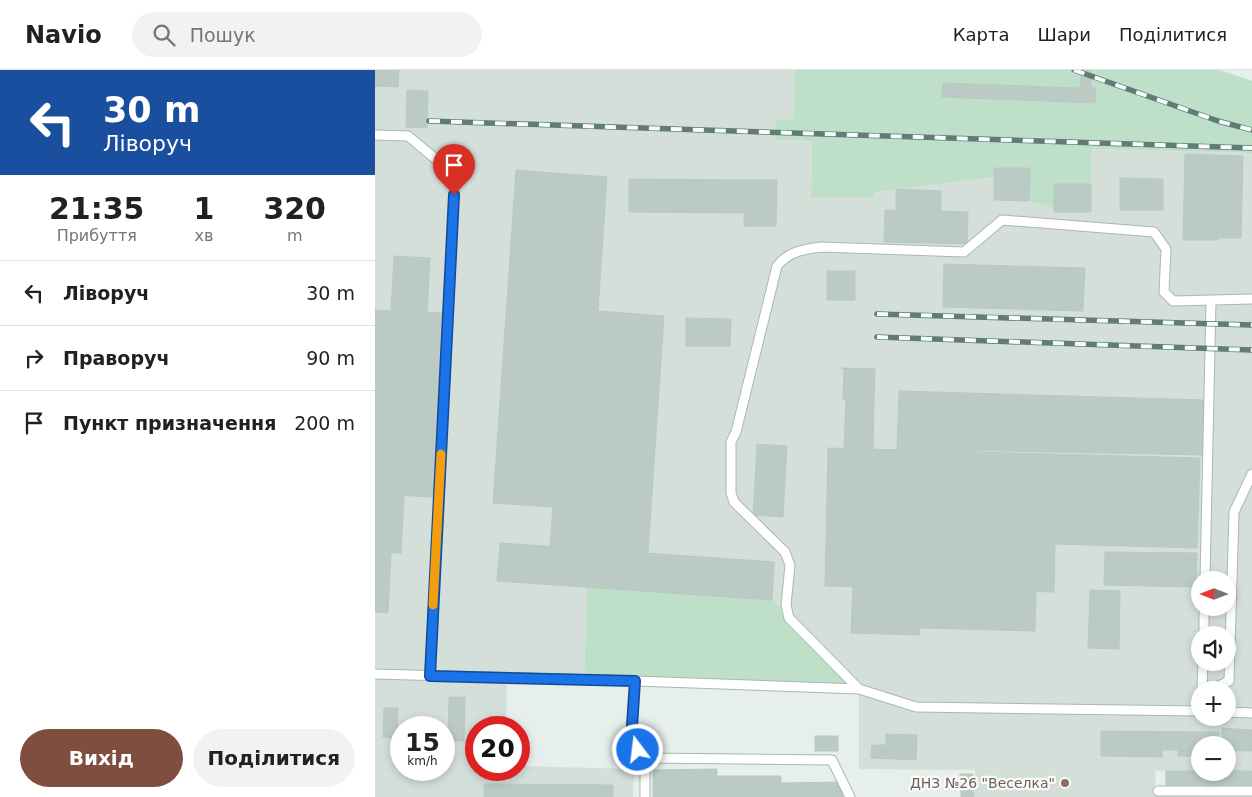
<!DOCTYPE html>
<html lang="uk">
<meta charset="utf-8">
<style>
:root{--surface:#fff;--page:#f2f2f2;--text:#202124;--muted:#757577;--line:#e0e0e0;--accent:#7f4e3f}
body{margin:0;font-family:"DejaVu Sans",sans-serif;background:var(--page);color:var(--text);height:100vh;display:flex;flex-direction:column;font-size:19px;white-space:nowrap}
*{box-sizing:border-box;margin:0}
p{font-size:16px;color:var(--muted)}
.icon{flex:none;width:28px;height:28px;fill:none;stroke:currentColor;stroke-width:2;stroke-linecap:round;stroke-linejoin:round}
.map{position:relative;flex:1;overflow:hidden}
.panel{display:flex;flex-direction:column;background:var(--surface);width:375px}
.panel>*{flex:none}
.top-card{background:#1a4fa0;color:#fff;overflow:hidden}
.needle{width:32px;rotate:270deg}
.controls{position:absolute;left:816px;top:501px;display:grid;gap:10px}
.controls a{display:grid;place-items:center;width:45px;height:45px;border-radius:50%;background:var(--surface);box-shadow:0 2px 8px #0003;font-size:25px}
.speed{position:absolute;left:15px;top:646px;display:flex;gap:10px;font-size:25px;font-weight:700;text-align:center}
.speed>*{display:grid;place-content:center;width:65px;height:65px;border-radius:50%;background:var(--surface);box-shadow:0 2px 8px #0003;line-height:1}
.speed small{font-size:12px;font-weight:400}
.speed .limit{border:8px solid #d22;background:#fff;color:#111}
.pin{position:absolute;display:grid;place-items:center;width:42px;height:42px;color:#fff;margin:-51px -21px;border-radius:50% 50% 50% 0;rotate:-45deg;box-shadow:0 0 5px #0007}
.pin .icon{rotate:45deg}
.me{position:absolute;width:55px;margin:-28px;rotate:345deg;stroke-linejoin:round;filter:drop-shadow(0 0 4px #0008)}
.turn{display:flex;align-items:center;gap:18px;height:105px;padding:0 20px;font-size:22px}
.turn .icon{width:65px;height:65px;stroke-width:2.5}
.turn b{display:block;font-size:35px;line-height:42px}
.eta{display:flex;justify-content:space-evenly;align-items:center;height:85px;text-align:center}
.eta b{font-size:30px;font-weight:600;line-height:35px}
.button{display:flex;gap:10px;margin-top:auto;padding:10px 20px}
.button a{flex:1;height:58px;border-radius:30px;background:var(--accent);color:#fff;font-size:20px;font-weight:600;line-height:58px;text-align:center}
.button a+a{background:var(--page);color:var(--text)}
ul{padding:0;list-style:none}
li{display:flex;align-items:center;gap:15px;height:65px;padding:0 20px;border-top:1px solid var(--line)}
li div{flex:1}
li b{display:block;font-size:19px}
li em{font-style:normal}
header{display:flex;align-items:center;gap:30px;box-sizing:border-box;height:70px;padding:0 25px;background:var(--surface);border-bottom:1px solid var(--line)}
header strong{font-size:24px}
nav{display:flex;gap:28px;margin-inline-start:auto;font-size:18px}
.search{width:350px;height:45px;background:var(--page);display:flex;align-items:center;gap:12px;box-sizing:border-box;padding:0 18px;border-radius:28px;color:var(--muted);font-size:19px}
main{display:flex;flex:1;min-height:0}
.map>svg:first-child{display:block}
.built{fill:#d4dfda;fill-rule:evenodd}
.green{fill:#bfe0c8}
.building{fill:#bbcac4;stroke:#b8c9c2}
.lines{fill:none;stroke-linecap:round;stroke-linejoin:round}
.service-casing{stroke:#a8b8b2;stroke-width:11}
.service{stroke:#fff;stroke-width:9}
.rail-casing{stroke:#5f7d75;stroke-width:5.5}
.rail{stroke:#f7fbf9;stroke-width:4;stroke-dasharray:11;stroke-linecap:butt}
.route-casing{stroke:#114b97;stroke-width:12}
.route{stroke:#1a73e8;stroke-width:9}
.slow{stroke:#f59e0b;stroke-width:9}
.education-dot{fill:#8d6e63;stroke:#f7fbf9;stroke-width:2}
.labels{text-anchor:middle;stroke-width:4.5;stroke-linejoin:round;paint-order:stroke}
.education-label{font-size:14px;fill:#785e54;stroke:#f7fbf9;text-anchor:end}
</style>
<header>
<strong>Navio</strong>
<div class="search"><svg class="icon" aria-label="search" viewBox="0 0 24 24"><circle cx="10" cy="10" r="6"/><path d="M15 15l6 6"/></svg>Пошук</div>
<nav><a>Карта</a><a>Шари</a><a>Поділитися</a></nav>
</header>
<main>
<section class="panel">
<div class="top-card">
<div class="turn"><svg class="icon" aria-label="left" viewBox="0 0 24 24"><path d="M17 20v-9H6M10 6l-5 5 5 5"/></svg><div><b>30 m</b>Ліворуч</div></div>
</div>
<div class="eta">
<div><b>21:35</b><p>Прибуття</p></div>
<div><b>1</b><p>хв</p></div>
<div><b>320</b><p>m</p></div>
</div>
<ul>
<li><svg class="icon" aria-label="left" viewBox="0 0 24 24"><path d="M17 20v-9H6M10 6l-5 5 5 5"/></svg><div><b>Ліворуч</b></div><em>30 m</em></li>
<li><svg class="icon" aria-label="right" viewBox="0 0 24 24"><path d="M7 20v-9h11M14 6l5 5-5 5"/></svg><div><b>Праворуч</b></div><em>90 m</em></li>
<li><svg class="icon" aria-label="arrive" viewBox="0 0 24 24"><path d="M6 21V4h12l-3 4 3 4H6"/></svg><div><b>Пункт призначення</b></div><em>200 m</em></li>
</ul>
<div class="button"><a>Вихід</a><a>Поділитися</a></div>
</section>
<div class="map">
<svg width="877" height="727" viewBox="0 0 877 727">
<rect width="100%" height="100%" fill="#e6efeb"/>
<path class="built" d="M0,0h420l-2,49 -17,1v20l36,1 -1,57 60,-1 4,-5 119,-15v23l35,1 25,7 37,-59 161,4v618h-24l-1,-26h-27v26h-45l1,25 92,1h-273v-27l-116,-1v-80l-272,-102 -3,93 -77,-3 -1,50 -30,1v42h43v-4l115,3 -1,28h-258zM825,510h27v28h-27zM825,565h27v27h-27zM825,620h27v28h-27zM26,658h43v42h-43z"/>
<g class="green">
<path d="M420,0h425l32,11v72l-161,-4v35l-37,1v23l-25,-7v-33h-34l-1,9 -119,15 -3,5 -61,1 1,-57 -36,-1v-20l17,-1z"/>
<path d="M212,517l185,13 87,89 -275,-9z"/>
</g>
<g class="building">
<path d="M0,0h24l-1,17 -23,-1z"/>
<path d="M706,0h10v18h5l-1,15 -153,-6 1,-14 137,5z"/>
<path d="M32,20l21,1 -1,37 -21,-1z"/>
<path d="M810,84l58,2 -2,82h-23v2h-35z"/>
<path d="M619,98h36l-1,33 -35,-1z"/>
<path d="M141,100l91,7 -9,134 66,5 -16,237 -98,-7 3,-39 -60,-4z"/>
<path d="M745,108l43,1v31h-43z"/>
<path d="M254,109l116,1v33l-116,-1z"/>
<path d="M370,110h32l-1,46h-32z"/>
<rect x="679" y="114" width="37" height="28"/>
<path d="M521,119l45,2v20l27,1 -1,32 -83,-2 1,-32 11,1z"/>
<path d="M19,186l36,2 -3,54 -36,-2z"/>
<path d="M569,194l141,4 -2,43 -140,-4z"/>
<rect x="452" y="201" width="28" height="29"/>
<path d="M0,240l67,3 -9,184 -58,-3z"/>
<path d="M311,248l45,1 -1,27h-44z"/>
<path d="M466,298l34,1 -1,31 -31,-1 1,-30z"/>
<path d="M524,321l306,9v55l-308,-6z"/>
<path d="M471,330h28l-1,49 -29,-1z"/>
<path d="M382,374l30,2 -4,71 -30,-2z"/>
<path d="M453,378l372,10 -3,90 -142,-4 -1,48 -229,-6z"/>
<path d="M0,424l29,1 -3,58h-10l-3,60 -13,-1z"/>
<path d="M125,473l274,19 -2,38 -275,-19z"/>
<path d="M730,482l92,1 -1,34 -92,-2z"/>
<path d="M478,517l183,5 -1,39 -115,-3 -1,7 -68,-2z"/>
<path d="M715,520l30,1 -1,58 -31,-1z"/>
<path d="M74,627h16l-1,44h-16z"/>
<path d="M9,638h14l-1,30 -14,-1z"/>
<path d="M847,658l30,2v21l-25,-1v-5h-5z"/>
<path d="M726,661l101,1 -2,24h-22v-6h-16v7l-61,-1z"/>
<rect x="828" y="662" width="16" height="13"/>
<path d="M511,664l31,1 -1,25 -45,-2 1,-13h14z"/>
<rect x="440" y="666" width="23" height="15"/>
<path d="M342,699v7h64v7l62,-1v15h-190v-27z"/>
<rect x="791" y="701" width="86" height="14"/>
<path d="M585,704h13l1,23h-13z"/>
<path d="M109,714l129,1v12h-129z"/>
</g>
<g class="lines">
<g class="service-casing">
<g id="service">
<path d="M0,65l33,1 47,39 -25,501"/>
<path d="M830,510l6,-279"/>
<path d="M829,565v-27"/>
<path d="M0,604l260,7 224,8 57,18 284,4"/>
<path d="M260,611l-4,60 14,17 187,2 18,37"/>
<path d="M484,619l-70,-71 -3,-13 4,-40 -5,-13 -51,-50 -3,-9v-51l5,-10 41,-166c11,-14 26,-17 44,-19l143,5 38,-32 152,12 12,17 -2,43 9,9 79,-2"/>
<path d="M827,620l1,-28"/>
<path d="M835,620l19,-9 5,-169 18,-38"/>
<path d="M852,642l25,1"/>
<path d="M783,721h94"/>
<path d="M270,727v-39"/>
</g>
</g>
<use href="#service" class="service"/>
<g class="rail-casing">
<g id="rail">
<path d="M699,0l144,51 34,9"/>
<path d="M54,51l823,27"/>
<path d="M502,244l375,11"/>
<path d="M502,267l375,13"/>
</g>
</g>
<use href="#rail" class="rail"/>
</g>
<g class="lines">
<g class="route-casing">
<path id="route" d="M79,125l-24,481 205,5 -4,60 7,9"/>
</g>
<use href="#route" class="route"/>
<path class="slow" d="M58,535l8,-151"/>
</g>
<circle class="education-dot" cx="690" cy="713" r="5"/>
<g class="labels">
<g class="education-label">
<text x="680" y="718">ДНЗ №26 "Веселка"</text>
</g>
</g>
</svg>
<div class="controls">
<a><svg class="needle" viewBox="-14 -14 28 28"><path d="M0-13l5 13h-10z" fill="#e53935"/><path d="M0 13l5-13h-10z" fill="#757577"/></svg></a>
<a><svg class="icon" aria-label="sound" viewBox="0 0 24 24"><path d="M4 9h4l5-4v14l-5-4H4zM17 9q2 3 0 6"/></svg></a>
<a>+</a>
<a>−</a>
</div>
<div class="speed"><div>15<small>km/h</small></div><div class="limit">20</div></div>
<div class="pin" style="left:79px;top:125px;background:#d93025"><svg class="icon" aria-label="arrive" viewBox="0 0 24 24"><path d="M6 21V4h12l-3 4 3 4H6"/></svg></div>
<svg class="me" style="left:263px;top:680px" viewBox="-20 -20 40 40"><circle r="17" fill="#1a73e8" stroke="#fff" stroke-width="3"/><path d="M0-11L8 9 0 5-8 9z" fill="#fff"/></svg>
</div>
</main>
